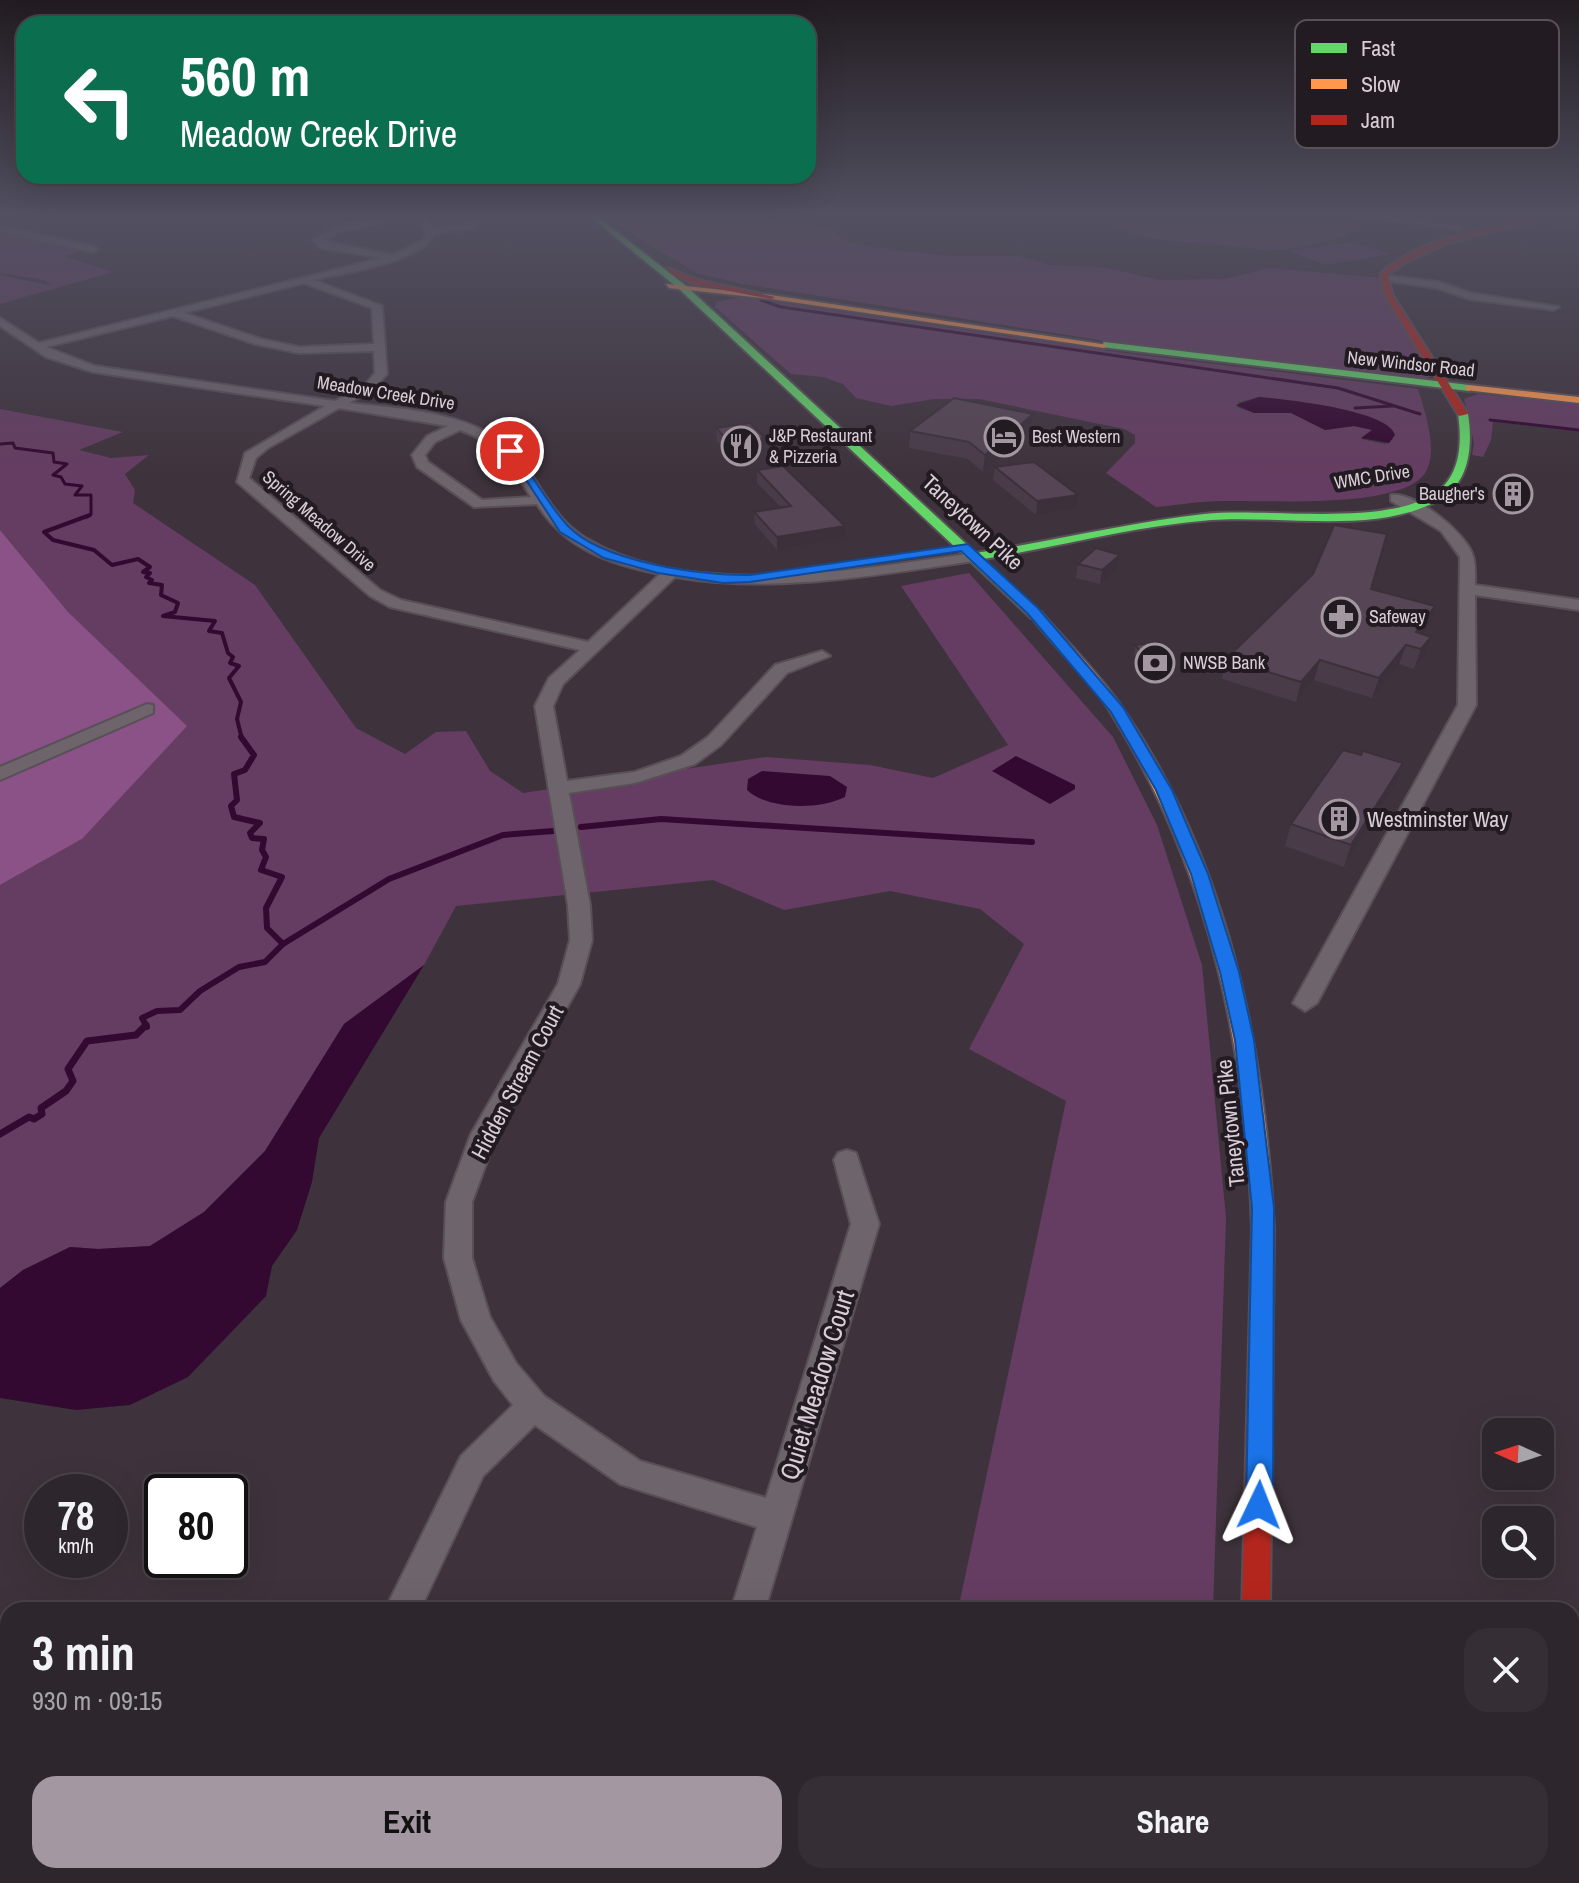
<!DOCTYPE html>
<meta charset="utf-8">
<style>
:root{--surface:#2e262d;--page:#362e35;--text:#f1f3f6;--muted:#a7a5aa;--line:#494349;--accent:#a397a1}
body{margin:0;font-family:"Archivo Narrow",sans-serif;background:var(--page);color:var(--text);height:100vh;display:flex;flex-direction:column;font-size:30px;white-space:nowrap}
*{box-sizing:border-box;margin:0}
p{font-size:26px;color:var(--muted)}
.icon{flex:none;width:44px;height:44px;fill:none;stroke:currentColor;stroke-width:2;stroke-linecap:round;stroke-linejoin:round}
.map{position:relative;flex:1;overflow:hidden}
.details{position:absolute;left:0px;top:1602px;width:1580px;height:282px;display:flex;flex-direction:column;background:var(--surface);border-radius:24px 24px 0 0;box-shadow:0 8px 32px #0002,0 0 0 2px var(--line)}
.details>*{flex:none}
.guide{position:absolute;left:16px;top:16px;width:800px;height:168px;border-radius:24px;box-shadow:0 8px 32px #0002,0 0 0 2px var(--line);background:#0b6e4f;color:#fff;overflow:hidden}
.needle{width:52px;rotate:273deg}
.controls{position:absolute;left:1482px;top:1418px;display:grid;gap:16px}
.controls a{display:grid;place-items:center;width:72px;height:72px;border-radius:16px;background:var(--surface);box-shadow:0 8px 32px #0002,0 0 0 2px var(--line);font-size:40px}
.speed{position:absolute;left:24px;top:1474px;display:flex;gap:16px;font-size:40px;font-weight:700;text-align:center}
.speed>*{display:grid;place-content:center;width:104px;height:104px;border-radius:50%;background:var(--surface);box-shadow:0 8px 32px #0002,0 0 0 2px var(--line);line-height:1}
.speed small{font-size:20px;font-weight:400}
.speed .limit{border:4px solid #111;border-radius:12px;background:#fff;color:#111}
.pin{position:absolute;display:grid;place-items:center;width:68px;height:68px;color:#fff;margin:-34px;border:4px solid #fff;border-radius:50%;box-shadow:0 2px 8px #0007}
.me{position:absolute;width:88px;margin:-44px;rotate:2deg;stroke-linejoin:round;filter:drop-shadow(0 0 6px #0008)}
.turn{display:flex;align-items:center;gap:28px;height:168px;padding:0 32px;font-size:36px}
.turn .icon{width:104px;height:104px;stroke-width:2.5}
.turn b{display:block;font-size:56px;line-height:68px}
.round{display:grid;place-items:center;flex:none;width:84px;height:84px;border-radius:24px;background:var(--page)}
.headline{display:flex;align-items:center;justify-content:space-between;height:136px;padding:0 32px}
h1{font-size:48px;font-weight:700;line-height:60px}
.button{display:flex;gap:16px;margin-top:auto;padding:16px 32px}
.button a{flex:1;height:92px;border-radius:24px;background:var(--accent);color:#111;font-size:32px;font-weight:700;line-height:92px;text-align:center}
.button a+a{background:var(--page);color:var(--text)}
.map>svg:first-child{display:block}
.green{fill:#653d62;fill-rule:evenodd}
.forest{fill:#8a5286}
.water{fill:#330931}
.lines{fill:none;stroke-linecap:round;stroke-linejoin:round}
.stream-far3{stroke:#330931;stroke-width:3}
.stream-far2{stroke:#330931;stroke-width:4}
.stream-far1{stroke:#330931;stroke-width:6}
.stream{stroke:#330931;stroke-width:7}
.street-casing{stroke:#584f57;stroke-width:4}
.fast-casing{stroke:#584f57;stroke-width:4}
.slow-casing{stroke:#584f57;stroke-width:4}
.jam-casing{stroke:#584f57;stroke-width:4}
.street{fill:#6e656c;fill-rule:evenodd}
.fast{fill:#63d668;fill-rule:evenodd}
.slow{fill:#ff974d;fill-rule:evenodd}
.jam{fill:#b3261e;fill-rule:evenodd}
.wall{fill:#4a3b48}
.shaded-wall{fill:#3c303b}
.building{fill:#564554;stroke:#3c303b;stroke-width:2}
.route{fill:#1a73e8;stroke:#114b97;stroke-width:2}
.labels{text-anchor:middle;stroke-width:8;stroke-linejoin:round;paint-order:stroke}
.far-street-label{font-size:18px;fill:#d9cdd8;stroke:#231b22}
.far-poi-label{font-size:18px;fill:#d9cdd8;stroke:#231b22;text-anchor:start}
.street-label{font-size:22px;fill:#d9cdd8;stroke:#231b22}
.poi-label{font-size:22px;fill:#d9cdd8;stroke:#231b22;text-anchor:start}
.near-street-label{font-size:26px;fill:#d9cdd8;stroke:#231b22}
.key{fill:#231b22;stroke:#5a5059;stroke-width:2}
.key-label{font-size:22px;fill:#d9cdd8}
</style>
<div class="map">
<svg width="1579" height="1883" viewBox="0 0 1579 1883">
<rect width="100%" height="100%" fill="#3e333c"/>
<g class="green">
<path d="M604,213h152l16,7 61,10 10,10 22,6 82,10h71l33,9 50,2 59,13 66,-1 43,-11 114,10 52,97 -14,5 -220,-24 -458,-72 -47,-11 -88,-54z"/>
<path d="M1118,213c47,0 207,-12 237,16l-7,7 -49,12 -29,2 -123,-12 -36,-13 -2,-7z"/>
<path d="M0,230l89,19 -26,7 50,16 -113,32v-29l54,11 -10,-6 -44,-7z"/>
<path d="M1352,242l39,12 -65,11 -38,-14z"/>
<path d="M741,297l375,55 302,37c7,23 23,68 4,88 -31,32 -155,23 -199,24 -22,0 -45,4 -67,6l-50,-34 29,-30v-8l-11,-6 -145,-30h-45l-43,7 -35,-8 -13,-14 -20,-7 -32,-3 -76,-67 1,-5zM1259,397l91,14 34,12 9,16 -8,5 -24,-5 12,-9 -19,-4 -29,4 -34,-17h-37l-17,-6 2,-5z"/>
<path d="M1478,394l101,10v27l-86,-9 -2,18 -8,17 -11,-2 2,-12 -10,-44z"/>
<path d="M0,409l123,23 -44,18 32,8 38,-3 -24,19 10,16 -2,13 122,82 101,143 49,26 31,-22 30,-1 24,40 33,22 243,-36 104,8 63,13 75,-33 -107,-159 68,-13 144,164 44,88 45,140 24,253 -13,392h-255l108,-509 -97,-52 55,-105 -44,-35 -90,-18 -106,19 -71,-30 -257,26 -32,59 -80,59 -79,127 -61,61 -54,34 -52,3 -28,-2 -47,23 -23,18v-403l82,-46 -13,-226 -69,-83z"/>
<path d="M902,1876h302v7h-303z"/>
</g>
<path class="forest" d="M0,530l69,83 118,113 -105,113 -82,46z"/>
<g class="water">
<path d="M1259,397c25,2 130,13 136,38l-6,8 -28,-5 11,-8 -18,-4 -29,4 -34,-17h-37l-18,-8z"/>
<path d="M1016,756l59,29v4l-25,15 -58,-33z"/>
<path d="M762,771l68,5 17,11 -2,10c-26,13 -77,13 -98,-7l1,-11z"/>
<path d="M424,965l-105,173 -7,44 -15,48 -25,36 -6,30 -78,81 -58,28 -54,5 -76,-12v-110l23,-18 47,-23 28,2 52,-3 54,-34 61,-61 79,-127z"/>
</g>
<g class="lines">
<g class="stream-far3">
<path d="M761,300l20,7 557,81 82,26"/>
<path d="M1355,408l38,-2"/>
<path d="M1490,420l89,10"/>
<path d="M0,444l13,-1 2,5 38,5 1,9 13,2 -14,11 8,2 4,7 17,2 -7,9h16v19l-4,3"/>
</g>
<path class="stream-far2" d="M90,515l-46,17 9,8 41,10 18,15 26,-6 12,8 -7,5 7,1 -4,4 6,3 -3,3 13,2 -1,10 17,8 -3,9 -12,4 52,5 -6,10 13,2 6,20 5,4 -3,6 9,3 -10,12 12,24 -4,17 5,20"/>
<g class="stream-far1">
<path d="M241,737l13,18 -9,15 -11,4 3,26 -6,6 3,11 26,6 -10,10 2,5 12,1 -2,11 4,7 -5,13 21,7 -16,31 1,20 16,16"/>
<path d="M581,827l80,-8 371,23"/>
<path d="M147,1027l-5,-9 15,-7 23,-1 20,-19 39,-24 26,-5 18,-18 106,-65 114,-44 50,-4"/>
</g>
<path class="stream" d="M0,1134l29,-17 5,2 8,-5 -1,-6 25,-17 7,-10 -5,-12 19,-28 49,-6 10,-10"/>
<g class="street-casing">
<g id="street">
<path d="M404,213h16l12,16 38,-5 3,-4 -6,-7h8l6,7 -5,8 -42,6c-11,28 -91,39 -120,46l68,26 5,68 -14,15 -24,14c59,7 134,8 173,59 22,28 33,58 65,77 105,63 274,29 388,14l7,4 -7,4c-101,14 -199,33 -300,16l-112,107 -10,22 14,75 68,-9 46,-16 27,-19 67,-72 47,-14 8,5 -43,17 -66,72 -26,19 -60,19 -66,10 21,112 2,35 -12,44 -83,150 -25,68v56l18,59 26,46 28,33 96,65 126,37 85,-274 -17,-64 4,-7 9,-3 9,3 23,71 -114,386h-34l26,-83 -137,-43 -85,-59 -52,51 -63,134h-35l76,-154 52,-51 -19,-24 -33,-61 -17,-62 2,-56 25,-68 87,-150 12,-44 -2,-35 -33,-199 14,-28 31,-28 -190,-43 -20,-11 -133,-114 8,-29 80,-47 -232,-34 -47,-15 -46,-31v-8l39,25 343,-85 -62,-10 -7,-8 20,-12zM409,217l13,6 4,12 -3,5 -30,15 -70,-14 16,-9zM304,283l68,25 2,36 -75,3 -38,-8 -77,-26zM173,316l82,28 44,9 75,-2 1,22 -10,12 -30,16 -240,-35 -49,-19zM339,408l109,18 -21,10 -15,19 5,12 57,40 63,-3c28,45 73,60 123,70l-72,68 -187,-42 -21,-10 -131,-112 7,-20 12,-10zM460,430c35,12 52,36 71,67l-49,3 -54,-38 -3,-7 10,-13z"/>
<path d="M1343,213h23l98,14 -4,3z"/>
<path d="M0,226l93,20 5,3 -5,3 -93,-20z"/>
<path d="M1383,275l56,7 32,11 88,14 -5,3 -85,-11 -32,-11 -57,-8z"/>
<path d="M1391,495c24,-3 72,36 81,58 4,10 3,22 3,32l104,15v10l-104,-15 1,110 -159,298 -12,8 -12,-8 165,-298 2,-148 -19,-26 -50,-30z"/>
<path d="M147,704l6,1v8l-153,67v-13z"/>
<path d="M1579,1793v90h-30l-1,-7h24v-80z"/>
<path d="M251,1876h40l-3,7h-40z"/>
<path d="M647,1876h40l-2,7h-40z"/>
</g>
</g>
<g class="fast-casing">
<g id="fast">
<path d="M586,213h7l92,72 291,268c76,-12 151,-30 228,-39 62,-7 182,14 233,-22 24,-18 25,-51 21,-78l5,-3 5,3c5,31 2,69 -29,86 -62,35 -159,15 -228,20 -77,6 -152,27 -228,39l59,56 -11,3 -352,-329z"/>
<path d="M1104,342l365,43 5,3 -5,3 -368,-44z"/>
</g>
</g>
<g class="slow-casing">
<g id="slow">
<path d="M666,284l105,11 337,50 -4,3 -333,-49 -102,-11z"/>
<path d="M1469,385l110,12v6l-113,-13v-4z"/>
<path d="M1036,611l5,1c25,29 53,56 75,87 110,154 149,344 158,529l-3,6 -8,3 -8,-3 -3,-6c-6,-182 -43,-359 -141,-515 -22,-36 -56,-64 -81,-98z"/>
<rect x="1230" y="1876" width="32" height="7"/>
</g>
</g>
<g class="jam-casing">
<g id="jam">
<path d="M1558,213h11l-121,30 -44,20 -16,12 4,19 76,120 -9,2 -75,-122 -4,-20c46,-42 119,-48 178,-61z"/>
<path d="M668,268l30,12 77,17 -4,2 -78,-15 -25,-12z"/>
<path d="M1263,1219l8,3 3,6 -4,382h-28l10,-382 3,-6z"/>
</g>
</g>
<use href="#street" class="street"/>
<use href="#fast" class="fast"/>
<use href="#slow" class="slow"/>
<use href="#jam" class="jam"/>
</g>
<g class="wall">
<path d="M1412,213h45l-5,9 -41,-6z"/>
<path d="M1489,213h90v16l-5,1 -29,-7 3,-10 -37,4z"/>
<path d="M1033,414l-2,16 -48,42 -15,-13 -59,-11 1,-17z"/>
<path d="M716,428l49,23 -34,5 -14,-15z"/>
<path d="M995,467l83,28 -2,13 -40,7 -43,-35z"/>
<path d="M757,470l88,56v12l-68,12 -22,-26 -1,-12 27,-5 -24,-24z"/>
<path d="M1120,555l-3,14 -17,15 -24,-6 2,-14z"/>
<path d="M1429,626l-6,8 8,3 -7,19 -10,13 -15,-5 -27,34 -58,-18 -18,22 -74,-23 4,-20z"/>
<path d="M1135,645l43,16 -2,10 -25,4 -17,-20z"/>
<path d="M1396,784l-52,83 -59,-21 6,-22z"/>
</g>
<g class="shaded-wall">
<path d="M1513,213h36l-38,4z"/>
<path d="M1579,218v11l-5,1 4,-11z"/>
<path d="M1033,414l-2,16 -48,42 2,-17z"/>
<path d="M765,438v13l-34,5 -1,-13z"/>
<path d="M1078,495l-2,13 -40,7 1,-14z"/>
<path d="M845,526v12l-68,12v-13z"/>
<path d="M1120,555l-3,14 -17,15 2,-14z"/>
<path d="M1435,606l-6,20 -15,21 2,-15z"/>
<path d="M1431,637l-7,19 -10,13 7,-20z"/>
<path d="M1406,645l-7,19 -27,34 7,-20z"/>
<path d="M1320,660l-6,20 -18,22 5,-20z"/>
<path d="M1178,661l-2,10 -25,4 2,-10z"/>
<path d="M1403,763l-7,21 -52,83 7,-22z"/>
</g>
<g class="building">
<path d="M1550,213h29v5l-1,1z"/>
<path d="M954,398l79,16 -48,41 -16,-13 -59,-11z"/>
<path d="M750,423l15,15 -35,5 -14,-15z"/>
<path d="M1034,462l44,33 -41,6 -42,-34z"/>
<path d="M783,466l62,60 -68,11 -23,-25 37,-6 -34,-36z"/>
<path d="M1334,525l53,9 -16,55 64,17 -19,26 15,5 -10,12 -15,-4 -27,33 -59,-18 -19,22 -75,-23 87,-85z"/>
<path d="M1096,548l24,7 -18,15 -24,-6z"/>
<path d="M1159,642l19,19 -25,4 -18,-20z"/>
<path d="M1343,750l18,5 2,-4 40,12 -52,82 -60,-21z"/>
</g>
<linearGradient id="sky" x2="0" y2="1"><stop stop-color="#221c21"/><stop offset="0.45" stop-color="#525061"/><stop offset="1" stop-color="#525061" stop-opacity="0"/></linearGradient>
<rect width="1579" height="476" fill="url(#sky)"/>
<path class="route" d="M506,449h7c18,24 34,54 54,76 34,37 135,51 183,50l218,-31 70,64 85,99 49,83 36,84 31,98 15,68 20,168 -1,297 -4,9 -10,4 -9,-4 -4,-9 6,-297 -17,-168 -15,-68 -29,-98 -35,-84 -45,-78 -83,-98 -67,-63 -211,31 -27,1 -65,-10 -54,-15 -44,-26z"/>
<defs>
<g id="hotel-ring" transform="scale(2)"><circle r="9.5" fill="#231b22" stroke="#a397a1" stroke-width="1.5"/><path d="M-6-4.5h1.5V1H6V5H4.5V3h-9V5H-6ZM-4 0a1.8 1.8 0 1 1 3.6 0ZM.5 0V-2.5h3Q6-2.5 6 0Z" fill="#a397a1"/></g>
<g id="restaurant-ring" transform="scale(2)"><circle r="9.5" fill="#231b22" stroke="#a397a1" stroke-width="1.5"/><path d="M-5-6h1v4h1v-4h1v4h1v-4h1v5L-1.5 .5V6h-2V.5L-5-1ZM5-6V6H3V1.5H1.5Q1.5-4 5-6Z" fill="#a397a1"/></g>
<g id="building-ring" transform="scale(2)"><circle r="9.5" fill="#231b22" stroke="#a397a1" stroke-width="1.5"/><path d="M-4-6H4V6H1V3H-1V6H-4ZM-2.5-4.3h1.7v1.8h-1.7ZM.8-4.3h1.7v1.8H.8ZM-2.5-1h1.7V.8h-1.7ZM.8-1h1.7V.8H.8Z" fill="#a397a1"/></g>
<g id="pharmacy-ring" transform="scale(2)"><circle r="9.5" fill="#231b22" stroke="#a397a1" stroke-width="1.5"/><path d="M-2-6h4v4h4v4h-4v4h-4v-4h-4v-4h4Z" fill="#a397a1"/></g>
<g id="bank-ring" transform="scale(2)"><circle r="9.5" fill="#231b22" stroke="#a397a1" stroke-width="1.5"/><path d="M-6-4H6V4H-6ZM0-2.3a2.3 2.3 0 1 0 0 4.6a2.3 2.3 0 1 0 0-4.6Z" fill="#a397a1"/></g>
</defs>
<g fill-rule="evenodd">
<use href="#hotel-ring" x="1004" y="437"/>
<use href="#restaurant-ring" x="741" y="446"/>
<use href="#building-ring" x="1513" y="494"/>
<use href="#pharmacy-ring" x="1341" y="617"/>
<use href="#bank-ring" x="1155" y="663"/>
<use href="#building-ring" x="1339" y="819"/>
</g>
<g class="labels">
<g class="far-street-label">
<text transform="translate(1411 364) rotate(6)" y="6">New Windsor Road</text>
<text transform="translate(386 393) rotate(9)" y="6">Meadow Creek Drive</text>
<text transform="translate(1372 477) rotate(-9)" y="6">WMC Drive</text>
<text transform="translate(319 521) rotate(41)" y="6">Spring Meadow Drive</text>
</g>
<g class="far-poi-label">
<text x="769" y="442">J&amp;P Restaurant<tspan x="769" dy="21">&amp; Pizzeria</tspan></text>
<text x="1032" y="443">Best Western</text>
<text x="1485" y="500" text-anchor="end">Baugher's</text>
<text x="1369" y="623">Safeway</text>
<text x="1183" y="669">NWSB Bank</text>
</g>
<g class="street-label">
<text transform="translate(973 522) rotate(43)" y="8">Taneytown Pike</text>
<text transform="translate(517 1082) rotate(-62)" y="8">Hidden Stream Court</text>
<text transform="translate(1230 1123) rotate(-96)" y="8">Taneytown Pike</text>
</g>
<g class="poi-label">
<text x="1367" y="827">Westminster Way</text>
</g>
<g class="near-street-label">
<text transform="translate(817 1385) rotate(-73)" y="9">Quiet Meadow Court</text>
</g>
</g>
<rect x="1295" y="20" width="264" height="128" rx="12" class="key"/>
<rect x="1311" y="43" width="36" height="10" fill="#63d668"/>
<rect x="1311" y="79" width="36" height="10" fill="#ff974d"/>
<rect x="1311" y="115" width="36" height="10" fill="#b3261e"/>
<g class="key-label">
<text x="1361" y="56">Fast</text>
<text x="1361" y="92">Slow</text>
<text x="1361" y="128">Jam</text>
</g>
</svg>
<div class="controls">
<a><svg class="needle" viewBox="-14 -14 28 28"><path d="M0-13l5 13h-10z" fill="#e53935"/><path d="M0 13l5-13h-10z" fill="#a7a5aa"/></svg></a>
<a><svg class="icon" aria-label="search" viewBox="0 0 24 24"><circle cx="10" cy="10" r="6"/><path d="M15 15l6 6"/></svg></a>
</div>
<div class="speed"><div>78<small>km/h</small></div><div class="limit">80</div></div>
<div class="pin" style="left:510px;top:451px;background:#d93025"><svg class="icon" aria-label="arrive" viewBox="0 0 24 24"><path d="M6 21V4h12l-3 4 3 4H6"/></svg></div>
<svg class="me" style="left:1259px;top:1505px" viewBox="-20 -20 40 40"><path d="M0-17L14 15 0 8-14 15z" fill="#1a73e8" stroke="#fff" stroke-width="4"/></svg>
<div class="guide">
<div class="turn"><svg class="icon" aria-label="left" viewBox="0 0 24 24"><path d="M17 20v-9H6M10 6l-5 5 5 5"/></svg><div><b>560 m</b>Meadow Creek Drive</div></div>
</div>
<section class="details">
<div class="headline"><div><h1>3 min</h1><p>930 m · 09:15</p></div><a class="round"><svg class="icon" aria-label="close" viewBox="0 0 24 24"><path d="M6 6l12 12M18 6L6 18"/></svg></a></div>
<div class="button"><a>Exit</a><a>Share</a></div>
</section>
</div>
